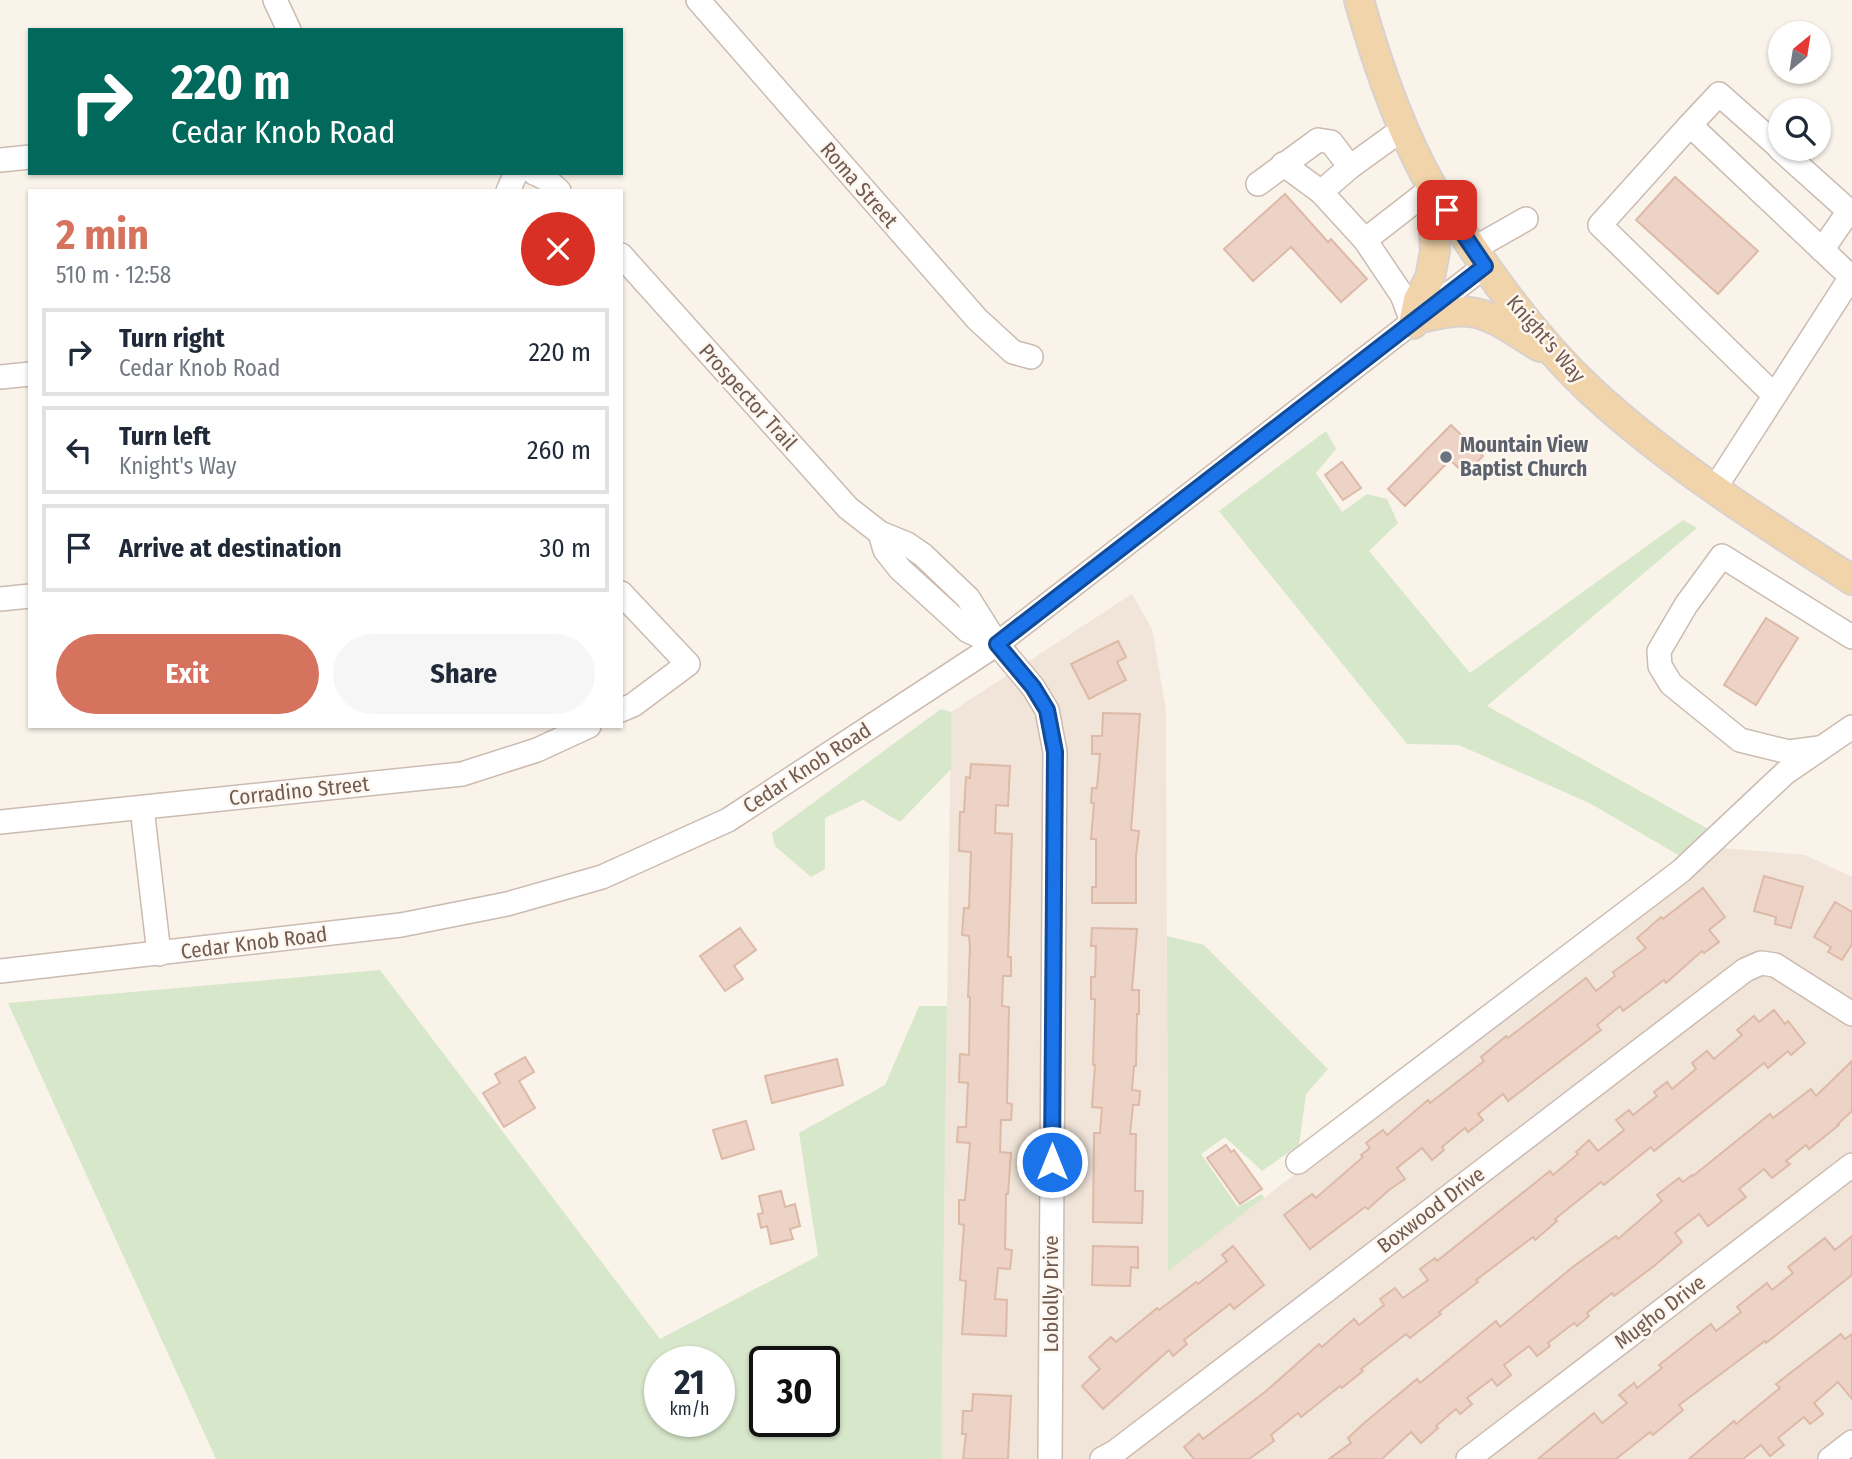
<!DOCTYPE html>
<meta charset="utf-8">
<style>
:root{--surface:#fff;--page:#f6f6f7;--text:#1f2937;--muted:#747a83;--line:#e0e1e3;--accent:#d6735e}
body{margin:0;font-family:"Fira Sans Condensed",sans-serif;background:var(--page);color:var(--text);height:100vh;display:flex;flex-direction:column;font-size:26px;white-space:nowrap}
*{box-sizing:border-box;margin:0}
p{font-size:23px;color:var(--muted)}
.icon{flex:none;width:38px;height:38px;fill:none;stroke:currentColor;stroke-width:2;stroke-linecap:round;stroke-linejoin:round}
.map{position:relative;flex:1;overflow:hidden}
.details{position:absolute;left:28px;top:189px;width:595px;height:539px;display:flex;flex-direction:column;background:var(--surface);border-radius:0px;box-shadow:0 2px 5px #0004}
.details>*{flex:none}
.top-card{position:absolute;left:28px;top:28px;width:595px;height:147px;border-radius:0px;box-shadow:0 2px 5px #0004;background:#00695c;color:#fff;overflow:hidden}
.needle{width:46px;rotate:30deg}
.fabs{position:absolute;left:1768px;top:21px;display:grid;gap:14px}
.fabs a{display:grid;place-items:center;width:63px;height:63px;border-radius:50%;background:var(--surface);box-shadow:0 2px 5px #0004;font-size:35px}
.speed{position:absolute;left:644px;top:1346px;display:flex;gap:14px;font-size:35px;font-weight:700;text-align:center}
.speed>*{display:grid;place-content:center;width:91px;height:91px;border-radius:50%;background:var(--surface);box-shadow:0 2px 5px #0004;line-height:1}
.speed small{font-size:18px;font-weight:400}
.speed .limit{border:4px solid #111;border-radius:10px;background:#fff;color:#111}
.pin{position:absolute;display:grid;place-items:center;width:60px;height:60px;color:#fff;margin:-30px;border-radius:14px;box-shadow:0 4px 10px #0006}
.me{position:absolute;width:77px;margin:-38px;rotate:0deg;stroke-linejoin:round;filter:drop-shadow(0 0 5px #0008)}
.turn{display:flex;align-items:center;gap:24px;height:147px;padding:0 28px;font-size:32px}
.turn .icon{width:91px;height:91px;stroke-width:2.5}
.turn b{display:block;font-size:49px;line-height:60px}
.round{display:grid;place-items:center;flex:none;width:74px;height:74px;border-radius:37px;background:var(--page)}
.head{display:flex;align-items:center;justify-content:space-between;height:119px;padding:0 28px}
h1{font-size:42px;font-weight:700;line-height:52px;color:var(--accent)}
.action{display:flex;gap:14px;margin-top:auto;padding:14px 28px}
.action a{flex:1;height:80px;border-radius:42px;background:var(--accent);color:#fff;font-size:28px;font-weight:700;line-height:80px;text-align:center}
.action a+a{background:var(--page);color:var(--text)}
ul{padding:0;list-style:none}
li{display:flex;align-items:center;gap:21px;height:88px;margin:0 14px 10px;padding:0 14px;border:4px solid var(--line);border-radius:0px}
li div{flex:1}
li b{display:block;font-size:26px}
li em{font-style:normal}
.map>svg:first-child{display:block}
.residential{fill:#f1e5d9}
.green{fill:#d7e7ca;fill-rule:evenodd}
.building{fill:#edd3c5;stroke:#ddb9a7;stroke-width:2}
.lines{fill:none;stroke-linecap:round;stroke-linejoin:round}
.minor-casing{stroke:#cbbbb1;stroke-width:26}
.major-casing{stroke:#d8d1ce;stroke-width:32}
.minor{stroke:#fff;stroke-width:23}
.major{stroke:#f1d4aa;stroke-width:28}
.route-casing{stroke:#114b97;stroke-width:18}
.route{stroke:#1a73e8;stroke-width:12}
.worship-dot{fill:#6b7280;stroke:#fdf7f0;stroke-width:2.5}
.labels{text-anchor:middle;stroke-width:5;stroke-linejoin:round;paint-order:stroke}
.street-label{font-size:21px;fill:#725b50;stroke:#fdf7f0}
.worship-label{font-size:21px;font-weight:bold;fill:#5b616d;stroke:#fdf7f0;text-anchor:start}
</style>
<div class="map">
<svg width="1852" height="1459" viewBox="0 0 1852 1459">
<rect width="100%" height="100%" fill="#faf3ea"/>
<path class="residential" d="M1132,594l20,35 14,81 2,561 555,-423 82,7 47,22v582h-911l10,-747z"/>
<g class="green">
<path d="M1326,431l10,18 -20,24 26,39 25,-18 20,5 11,24 -29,28 101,122 213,-153 14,8 -210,178 225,125 -32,25 -89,-52 -132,-59 -52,-1 -188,-233z"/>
<path d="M941,709l10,3v57l-51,53 -37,-22 -38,18v51l-14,8 -36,-31 -3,-13z"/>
<path d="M1167,936l37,9 124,124 -22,25 -7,51 -37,26 -37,-34 -24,17 37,53 24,-13 2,4 -96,73z"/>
<path d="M380,970l280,369 158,-83 -19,-123 86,-48 34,-79h28l-6,453h-725l-208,-456zM660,1362h59v59h-59zM765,1362h59v59h-59z"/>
</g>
<g class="building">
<path d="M1675,177l83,74 -40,43 -82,-74z"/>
<path d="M1285,194l43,48 3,-3 36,40 -26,23 -50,-55 -38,34 -29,-32z"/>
<path d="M1451,425l32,31 -18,18 -15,-14 -45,46 -17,-17z"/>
<path d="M1342,462l19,26 -18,12 -18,-25z"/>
<path d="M1766,618l32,20 -42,67 -32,-20z"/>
<path d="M1118,641l8,16 -9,5 9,18 -37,19 -18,-35z"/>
<path d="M1103,713l37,1 -9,116 8,1 -3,25v47h-44v-16h4v-48h-5l3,-36h-3l1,-15h5l3,-34h-8v-18h10z"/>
<path d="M971,764l39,2 -2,40 -12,-1 -1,28 17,1 -4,123h3v19h-8l-1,30 7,1 -2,96 5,1 -1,16h-10l-1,32 11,1 -3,41h-2l-1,55 7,1 -2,19 -12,-1 -3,31 12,1 -1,36 -44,-2 4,-53 -6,-1 4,-55 -5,-1v-24h6l5,-57 -13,-1 1,-15h8l2,-44 -9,-1 1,-28 9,1 1,-58h-2l2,-50 -1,-11 -7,-1 2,-27h5l2,-56 -12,-1 1,-39h4l2,-35 4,1z"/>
<path d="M1764,876l39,11 -12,41 -16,-4 1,-7 -22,-6z"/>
<path d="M1703,888l22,29 -16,13 10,12 -15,11 -2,-2 -36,32 -2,-3 -41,31 -3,-5 -23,19 4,5 -93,71 -5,-7 -25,20 5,6 -15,12 -3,-4 -23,19 2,3 -12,10 -10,-12 -25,20 8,11 -16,11 -21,19 -3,-2 -55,42 -26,-34 28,-21 4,4 47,-41 -2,-2 9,-7 -4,-5 17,-13 4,5 41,-35 2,3 54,-42 -3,-4 25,-21 2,2 78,-60 10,13 19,-15 -2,-4 33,-24 -9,-10 24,-21 2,2z"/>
<path d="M1835,902l17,10v32l-10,16 -14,-8 3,-5 -17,-10z"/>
<path d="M740,928l16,22 -22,16 9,13 -18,12 -25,-35z"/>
<path d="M1092,928l45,1 -5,61h7v24h-2l-1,52h-2l-2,24 8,1 -1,14h-6l-3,29h6l-1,57h8l-1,32 -49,-1 1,-89h6l2,-25 -10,-1 3,-42h-2l2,-66h-4v-22h4l1,-31h-5z"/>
<path d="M1774,1010l11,14 3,-3 17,22 -14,12 -3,-4 -20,17 -4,-5 -110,88 -3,-4 -47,38 -3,-3 -46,37 2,2 -22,19 -2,-3 -57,43 2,2 -39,30 2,2 -31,24 -4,-4 -45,35 2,2 -21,17 -2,-2 -39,31 -3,-4 -27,22 3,6 -25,18h-55l-10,-12 15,-13 4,5 62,-47 54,-48 3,3 32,-28 5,6 25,-20 -4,-6 15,-11 8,10 25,-18 -8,-11 15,-11 2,3 113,-90 3,4 25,-21 -2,-2 13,-12 9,11 26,-21 -8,-10 13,-10 4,5 24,-19 -3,-4 13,-10 5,7 24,-20 -4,-6 15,-12 7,8 28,-24 -5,-5 17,-14 5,6z"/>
<path d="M525,1057l9,15 -15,9 16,27 -31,19 -21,-34 17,-10 -5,-9z"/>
<path d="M837,1059l6,26 -71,18 -7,-27z"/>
<path d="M1852,1061v50l-14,13 1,1 -30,24 -3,-4 -20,16 4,3 -18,14 -8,-9 -25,20 7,8 -38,29 -9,-12 -24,19 7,9 -28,24 -40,30 -2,-3 -25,20 2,3 -12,10 -3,-3 -26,20 2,3 -13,10 -8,-10 -25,19 7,10 -14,11 -5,-7 -25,19 5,6 -12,10 -4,-5 -20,17 2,2 -17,15 -10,-11 -29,27h-53l22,-16 -3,-5 15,-14 54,-45 3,4 76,-62 4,6 74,-61 42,-30 2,3 44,-38 -5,-6 22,-17 4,4 9,-7 1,1 77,-62 3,4 38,-29 5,7z"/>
<path d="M746,1121l8,28 -32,10 -9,-29z"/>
<path d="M1226,1145l5,7 3,-2 28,39 -22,15 -33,-46z"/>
<path d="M781,1191l4,16 10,-3 5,22 -10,3 3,10 -22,5 -4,-18 -6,2 -3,-14 5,-1 -4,-17z"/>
<path d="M1852,1236v39l-86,68 -1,-2 -86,64 4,5 -30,25 -3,-3 -34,27h-78l56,-46 8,10 25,-20 -8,-8 15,-12 3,5 25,-20 -3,-3 52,-41 5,7 25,-19 -4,-5 30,-24 5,7 21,-17 -5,-6 37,-29 10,12z"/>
<path d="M1093,1246l45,1v21l-7,-1 -1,19 -38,-1z"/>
<path d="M1233,1246l31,39 -30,24 -4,-5 -46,36 3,4 -14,12 -4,-6 -66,59 -21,-23 18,-17 -11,-12 22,-20 5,5 41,-34 2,2 37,-28 2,2 29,-23 -5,-6z"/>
<path d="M1841,1334l4,5 7,-5v65l-14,-17 -24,21 9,11 -13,10 -6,-7 -26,21 6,7 -14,11 -9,-11 -18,14h-54l45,-38 2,3 44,-36 -4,-4z"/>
<path d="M973,1394l38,2 -3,63h-45l3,-25h-4l1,-23h9z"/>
</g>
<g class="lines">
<g class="minor-casing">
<g id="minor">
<path d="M275,0l14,30"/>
<path d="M698,0l279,319 36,33 18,5"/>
<path d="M1690,125l29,-31 61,54"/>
<path d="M1780,149l69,62 -27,39"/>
<path d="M0,160l30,-3"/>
<path d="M1283,164l38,28 44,48 67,-52"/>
<path d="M534,173l11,5 14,13"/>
<path d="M1258,184l60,-44 13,2 19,25"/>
<path d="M508,191l8,-18"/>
<path d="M1321,192l29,-25 54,-39"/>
<path d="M1365,240l37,55 11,29"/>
<path d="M1473,249l53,-30"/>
<path d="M621,255l227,253 32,25 27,11 16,11 45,43 29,46 36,43 14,23 8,42 -5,707"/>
<path d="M0,377l30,-3"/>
<path d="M1715,488l136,-211 -161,-152 -90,100 174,170"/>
<path d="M880,533l5,17 15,19 68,62 29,13"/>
<path d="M621,593l67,71 -55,41 -12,5"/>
<path d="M0,599l30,-3"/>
<path d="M1819,748l-30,4 -49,-12 -69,-56 -11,-18 -1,-15 27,-46 36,-49 130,81"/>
<path d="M142,808l17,146"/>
<path d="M0,822l462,-48 75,-24 52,-24"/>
<path d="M0,971l401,-46 106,-21 95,-27 126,-57 269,-176 488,-378"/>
<path d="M1298,1162l383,-291 104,-98 67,-46"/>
<path d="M1102,1459l13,-7 630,-482 16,-7 14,2 77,49"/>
<path d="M1468,1459l384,-294"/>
<path d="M1830,1459l22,-17"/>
</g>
</g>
<g class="major-casing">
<g id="major">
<path d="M1359,0c18,64 40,129 73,187 9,17 21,33 32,48 37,56 78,110 127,156 79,73 171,131 261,189"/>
<path d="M1420,318c16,-3 34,-8 50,-6 23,2 51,24 70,35"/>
<path d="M1413,324l5,-24 12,-22 5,-27 -3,-60"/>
</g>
</g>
<use href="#minor" class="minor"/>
<use href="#major" class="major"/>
</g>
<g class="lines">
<g class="route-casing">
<path id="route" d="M1052,1162l3,-410 -8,-42 -14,-23 -36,-43 488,-378 -38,-56"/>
</g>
<use href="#route" class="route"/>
</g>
<circle class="worship-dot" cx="1446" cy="457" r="7"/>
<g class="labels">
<g class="street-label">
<text transform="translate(859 185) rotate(49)" y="7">Roma Street</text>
<text transform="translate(1546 339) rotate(49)" y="7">Knight's Way</text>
<text transform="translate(748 397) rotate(48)" y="7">Prospector Trail</text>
<text transform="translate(807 768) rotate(-33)" y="7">Cedar Knob Road</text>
<text transform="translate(299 791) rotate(-6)" y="7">Corradino Street</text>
<text transform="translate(254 943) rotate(-7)" y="7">Cedar Knob Road</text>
<text transform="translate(1431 1210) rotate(-37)" y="7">Boxwood Drive</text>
<text transform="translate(1051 1294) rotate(-90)" y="7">Loblolly Drive</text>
<text transform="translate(1660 1312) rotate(-37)" y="7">Mugho Drive</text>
</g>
<g class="worship-label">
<text x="1460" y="452">Mountain View<tspan x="1460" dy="24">Baptist Church</tspan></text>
</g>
</g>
</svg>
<div class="fabs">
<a><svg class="needle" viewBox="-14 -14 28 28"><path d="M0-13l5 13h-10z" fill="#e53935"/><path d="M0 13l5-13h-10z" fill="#747a83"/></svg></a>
<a><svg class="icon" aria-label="search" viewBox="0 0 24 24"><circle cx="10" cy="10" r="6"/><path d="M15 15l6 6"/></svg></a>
</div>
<div class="speed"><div>21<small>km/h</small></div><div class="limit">30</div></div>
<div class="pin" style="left:1447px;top:210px;background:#d93025"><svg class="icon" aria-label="arrive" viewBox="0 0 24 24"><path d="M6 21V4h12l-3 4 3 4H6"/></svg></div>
<svg class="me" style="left:1052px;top:1162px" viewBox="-20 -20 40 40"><circle r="17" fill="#1a73e8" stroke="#fff" stroke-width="3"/><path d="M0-11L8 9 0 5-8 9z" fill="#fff"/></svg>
<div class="top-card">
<div class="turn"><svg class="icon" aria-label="right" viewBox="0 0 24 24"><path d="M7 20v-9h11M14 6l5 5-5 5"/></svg><div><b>220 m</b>Cedar Knob Road</div></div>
</div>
<section class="details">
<div class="head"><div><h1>2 min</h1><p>510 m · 12:58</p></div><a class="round" style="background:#d93025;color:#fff"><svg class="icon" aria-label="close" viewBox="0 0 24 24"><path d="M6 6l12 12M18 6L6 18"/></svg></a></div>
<ul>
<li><svg class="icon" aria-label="right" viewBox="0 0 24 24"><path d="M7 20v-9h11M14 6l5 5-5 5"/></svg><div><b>Turn right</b><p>Cedar Knob Road</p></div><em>220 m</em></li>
<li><svg class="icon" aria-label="left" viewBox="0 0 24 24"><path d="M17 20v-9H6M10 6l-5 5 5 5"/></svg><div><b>Turn left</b><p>Knight's Way</p></div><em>260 m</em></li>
<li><svg class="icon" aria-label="arrive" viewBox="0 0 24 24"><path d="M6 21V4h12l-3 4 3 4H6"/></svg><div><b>Arrive at destination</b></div><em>30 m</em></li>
</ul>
<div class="action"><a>Exit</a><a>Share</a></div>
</section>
</div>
